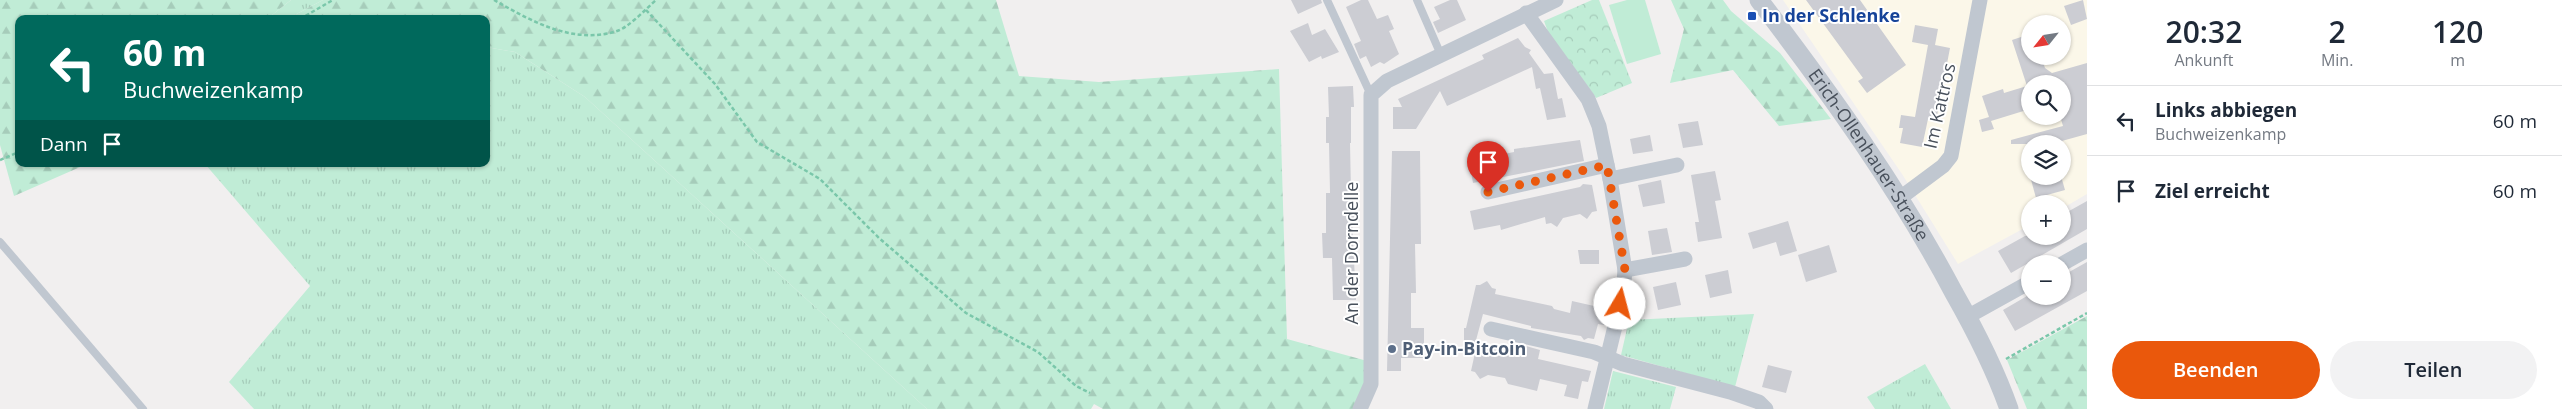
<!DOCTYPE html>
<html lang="de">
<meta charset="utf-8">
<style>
:root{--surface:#fff;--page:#f2f2f3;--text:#1f2937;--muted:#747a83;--line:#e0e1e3;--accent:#ea580c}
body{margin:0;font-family:"Open Sans",sans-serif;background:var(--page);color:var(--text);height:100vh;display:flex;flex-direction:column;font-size:19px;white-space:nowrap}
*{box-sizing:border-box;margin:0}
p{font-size:16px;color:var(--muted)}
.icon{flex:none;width:28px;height:28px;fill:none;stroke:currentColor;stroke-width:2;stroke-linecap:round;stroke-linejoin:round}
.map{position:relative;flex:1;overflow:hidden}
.details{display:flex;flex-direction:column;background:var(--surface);width:475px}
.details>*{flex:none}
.top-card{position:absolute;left:15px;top:15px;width:475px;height:152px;border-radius:10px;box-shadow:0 1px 4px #0004;background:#00695c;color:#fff;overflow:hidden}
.needle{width:32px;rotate:240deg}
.fabs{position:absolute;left:2021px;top:15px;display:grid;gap:10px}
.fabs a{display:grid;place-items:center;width:50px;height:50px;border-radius:50%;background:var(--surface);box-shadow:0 1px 4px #0004;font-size:25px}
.pin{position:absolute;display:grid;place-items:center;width:42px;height:42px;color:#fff;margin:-51px -21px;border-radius:50% 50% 50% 0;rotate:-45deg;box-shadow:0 0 5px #0007}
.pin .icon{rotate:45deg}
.me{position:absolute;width:55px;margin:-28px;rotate:8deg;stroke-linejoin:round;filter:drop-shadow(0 0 4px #0008)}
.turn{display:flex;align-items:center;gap:18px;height:105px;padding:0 25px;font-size:22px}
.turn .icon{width:65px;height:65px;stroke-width:2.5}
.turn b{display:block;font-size:35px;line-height:42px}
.then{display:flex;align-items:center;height:48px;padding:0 25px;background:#0003;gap:10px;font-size:19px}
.eta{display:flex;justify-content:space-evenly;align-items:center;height:85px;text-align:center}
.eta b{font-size:30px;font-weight:600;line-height:35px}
.button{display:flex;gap:10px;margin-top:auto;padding:10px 25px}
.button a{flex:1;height:58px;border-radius:30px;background:var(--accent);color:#fff;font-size:20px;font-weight:600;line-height:58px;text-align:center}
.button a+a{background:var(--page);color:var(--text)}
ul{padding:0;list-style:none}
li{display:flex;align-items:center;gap:15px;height:70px;padding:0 25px;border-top:1px solid var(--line)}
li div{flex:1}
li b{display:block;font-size:19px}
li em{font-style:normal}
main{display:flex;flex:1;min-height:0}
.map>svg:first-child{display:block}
.commercial{fill:#fbf7e9;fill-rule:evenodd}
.grass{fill:url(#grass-tufts)}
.forest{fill:url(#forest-firs)}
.park{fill:url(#park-crowns)}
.pitch{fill:#c0ecd6}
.building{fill:#cccdd3}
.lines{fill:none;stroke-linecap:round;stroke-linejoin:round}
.path{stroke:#7ac7aa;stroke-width:2.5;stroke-dasharray:4 2.5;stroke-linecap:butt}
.service{stroke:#c0c7d0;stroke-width:8}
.minor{stroke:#c0c7d0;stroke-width:15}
.tertiary{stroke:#c0c7d0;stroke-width:19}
.route{stroke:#ea580c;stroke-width:9;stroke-dasharray:0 16.2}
.transit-dot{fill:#1a4fb4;stroke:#fff;stroke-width:2}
.service-dot{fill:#5c6f8a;stroke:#fff;stroke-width:2}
.labels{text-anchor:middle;stroke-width:4;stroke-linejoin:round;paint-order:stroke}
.transit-label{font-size:18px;font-weight:bold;fill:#164399;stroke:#fff;text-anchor:start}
.street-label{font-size:18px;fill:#48505b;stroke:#fff}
.service-label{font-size:18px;font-weight:bold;fill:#4e5e75;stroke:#fff;text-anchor:start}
</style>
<main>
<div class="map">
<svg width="2087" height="409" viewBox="0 0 2087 409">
<defs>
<pattern id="grass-tufts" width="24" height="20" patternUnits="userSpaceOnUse" patternTransform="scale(1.25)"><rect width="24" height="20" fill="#c0ecd6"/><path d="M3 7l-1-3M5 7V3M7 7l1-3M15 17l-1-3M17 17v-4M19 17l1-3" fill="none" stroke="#a6ccba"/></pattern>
<pattern id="forest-firs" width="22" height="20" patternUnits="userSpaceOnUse" patternTransform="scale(1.25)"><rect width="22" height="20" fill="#c0ecd6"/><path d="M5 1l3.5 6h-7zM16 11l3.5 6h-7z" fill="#a6ccba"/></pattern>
<pattern id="park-crowns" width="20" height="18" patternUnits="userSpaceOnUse" patternTransform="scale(1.25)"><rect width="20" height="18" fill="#c0ecd6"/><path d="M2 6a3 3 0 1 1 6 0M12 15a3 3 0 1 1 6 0" fill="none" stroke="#a6ccba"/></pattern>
</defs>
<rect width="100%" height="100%" fill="#f1efef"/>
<path class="commercial" d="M1783,0h304v194l-24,14 -1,-4h-32v21l-72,39 -56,-90zM2030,24h32v32h-32zM2030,84h32v32h-32zM2030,144h32v32h-32z"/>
<g class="grass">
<path d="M291,0h32l-36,19h-20z"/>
<path d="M486,47l29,5 70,45 342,312h-673l-25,-27 81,-96 -105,-122h281z"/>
<path d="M1754,314l-19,73 -114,-32 8,-35z"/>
<path d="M1925,364l26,45h-76l-8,-12z"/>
<path d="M1613,371l63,16 -6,22h-66z"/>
</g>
<g class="forest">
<path d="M0,0h291l-24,19h-248v145h68l-73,32 -14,-51z"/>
<path d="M323,0h673l23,76 80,6 180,-13 8,270 84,23 -11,47h-257l-9,-5 -3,5h-164l-342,-312 -70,-45 -29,-5v-28h-199z"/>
<path d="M1671,0h52l8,11 49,42 51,66 -52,7 -46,-56 -63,13 14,-54z"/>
<path d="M2087,316v93h-60l-20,-49z"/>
</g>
<path class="park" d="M1592,0h7l33,83 -36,15 -48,-66 -4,-11z"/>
<path class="pitch" d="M1627,0h18l16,54 -34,10 -18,-59z"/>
<g class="building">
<path d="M1291,0h30l1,3 -24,11z"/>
<path d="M1361,0h7l9,19 11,-4 6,14 -5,2 10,23 -15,10 -4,-2 -9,5 -5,-11 -6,3 -6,-15 7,-3 -15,-34z"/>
<path d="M1450,0h7l9,20 -28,13 -5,-11 7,-3 -6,-12z"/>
<path d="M1806,0h54l46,65 -39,28 -9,-12 5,-3z"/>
<path d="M2083,0l4,19 -16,6 -7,-19z"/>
<path d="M1308,23l4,12 13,-6 14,23 -17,7 -1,-3 -12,6 -19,-31z"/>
<path d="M1915,25l23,4 -3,16 15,3 -14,73 -8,-2 -6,28 -22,-4 3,-15h-4l2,-13 14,2 13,-72 -16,-3z"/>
<path d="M2030,34v22h11l4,12 7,5 35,-10v71l-36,10h-40v-4l52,-14 -3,-10h2v-32h-32v25l-39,12 3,8 -12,3 -3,-12 10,-3 -7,-21 21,-7 1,4 23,-7 -15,-46z"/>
<path d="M1518,38l7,9 6,3 -2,3 15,21 9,-1 5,26 4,-1 4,19 -19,3 -7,-32 -4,1 -4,-22 -85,39 -7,-15 -24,38h-23v-22h9l-4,-8 86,-40 -2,-4z"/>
<path d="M1353,86l1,21h-3v36h-1l1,49h3v28h-2l4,80h-23l-1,-42h-9l-1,-25h4v-40h4l-1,-50h-3v-26h3l-1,-30z"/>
<path d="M1698,121l5,24 -20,3 -5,-24z"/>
<path d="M1650,135l3,16 -20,3 -3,-15z"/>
<path d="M1580,140l4,21 -111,22 -3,-17 5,-1 -1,-5 40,-8v-3z"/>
<path d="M1392,151h28l1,93h-6l1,49h-5v35h13v30h-23v13h-14z"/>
<path d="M1715,171l6,29 -6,1 7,37 -24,4 -3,-20h4l-8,-47z"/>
<path d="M2030,176h31l4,14 -29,8z"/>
<path d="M1661,180l4,23 -22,4 -5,-22z"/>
<path d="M1583,184l9,1 5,26 -5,1 -5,7 -7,-5 -17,4 -6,9 -6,-4 -5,1 -1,-7 -44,13 -1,-5 -26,5 -4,-19 110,-24z"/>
<path d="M2087,201v28l-76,44 -13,-22 27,-15h37v-21z"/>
<path d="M1788,221l9,30 -17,5 -4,-14 -23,7 -5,-16z"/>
<path d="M1667,228l5,24 -20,3 -4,-24z"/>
<path d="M1829,245l8,27 -31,10 -8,-27z"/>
<path d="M1578,250h21v14h-19z"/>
<path d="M2087,262v29l-72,40 -12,-21 24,-14h35v-20z"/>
<path d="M1728,270l4,23 -22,5 -5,-23z"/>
<path d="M1487,281l5,7 4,1 -1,5 57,12 2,3 16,4 2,-12 22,5 2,3 11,3 -3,13 -6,-1 -4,15 -6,-1 -4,2 -3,-4 -50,-8v-2l-48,-12 -8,30 -11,-2v-14h2l10,-43h4z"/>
<path d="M1676,282l5,23 -23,5 -5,-23z"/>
<path d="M1477,344l47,10 2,-8 14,4 -2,9 53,12 -3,11 -6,-1 -4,18 -14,-3 3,-11 -27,-6 -3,12 -29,-7 -3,-6 -17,-3 -8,4 -5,-7 -4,-1z"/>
<path d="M1768,365l24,6 -6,22 -24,-6z"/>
</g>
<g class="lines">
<g class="path">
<path d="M494,0c37,21 79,45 123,31 11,-3 30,-23 39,-31"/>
<path d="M646,10l69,74 42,58 63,37 59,59 87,75 72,39 38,34 14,7"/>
<path d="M300,19l33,-19"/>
<path d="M0,160l19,-8"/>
<path d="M2006,359l81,-46"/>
</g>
<g class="service">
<path d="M1327,0l44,95"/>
<path d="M1417,0l24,55"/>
<path d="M0,242l143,167"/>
</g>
<g class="minor">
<path d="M1526,13l62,86 11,27 11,53 15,91 -2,23 -28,116"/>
<path d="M1610,179l67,-14"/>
<path d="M1488,192l119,-27"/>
<path d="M1900,198l43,-32 8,-10 29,-156"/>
<path d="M2062,264l25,-14"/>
<path d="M1625,270l60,-11"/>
<path d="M1967,317l63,-35"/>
<path d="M1491,329l103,23 29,12 107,28 29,10 7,7"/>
<path d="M1360,409l11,-25v-289l16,-14 169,-81"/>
</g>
<path class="tertiary" id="s1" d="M1759,0c71,93 140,189 195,293 21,37 41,76 55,116"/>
</g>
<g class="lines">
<path class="route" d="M1488,192l119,-27 18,105 -5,34"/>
</g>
<rect class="transit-dot" x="1747" y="11" width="10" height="10" rx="2.5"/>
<circle class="service-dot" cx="1392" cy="349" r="5"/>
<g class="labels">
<g class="transit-label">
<text x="1762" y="22">In der Schlenke</text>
</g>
<g class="street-label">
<text transform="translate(1940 106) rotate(-77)" y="6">Im Kattros</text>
<text dy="6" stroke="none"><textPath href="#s1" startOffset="190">Erich-Ollenhauer-Straße</textPath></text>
<text transform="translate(1352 253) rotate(-90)" y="6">An der Dorndelle</text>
</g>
<g class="service-label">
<text x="1402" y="355">Pay-in-Bitcoin</text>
</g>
</g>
</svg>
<div class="fabs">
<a><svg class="needle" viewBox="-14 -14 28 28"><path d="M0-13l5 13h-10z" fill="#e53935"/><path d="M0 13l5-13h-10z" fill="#747a83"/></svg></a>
<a><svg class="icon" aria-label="search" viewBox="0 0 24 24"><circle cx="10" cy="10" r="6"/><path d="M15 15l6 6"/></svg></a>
<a><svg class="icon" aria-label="layers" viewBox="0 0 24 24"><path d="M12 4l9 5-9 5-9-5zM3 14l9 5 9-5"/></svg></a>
<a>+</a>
<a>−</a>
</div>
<div class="pin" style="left:1488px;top:192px;background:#d93025"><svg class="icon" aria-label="arrive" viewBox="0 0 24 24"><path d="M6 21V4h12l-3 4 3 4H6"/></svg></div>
<svg class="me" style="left:1620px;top:304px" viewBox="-20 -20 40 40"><circle r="19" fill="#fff"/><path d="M0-13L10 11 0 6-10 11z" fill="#ea580c"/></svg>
<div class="top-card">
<div class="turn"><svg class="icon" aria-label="left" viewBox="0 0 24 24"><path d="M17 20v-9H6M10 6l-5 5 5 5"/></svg><div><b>60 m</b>Buchweizenkamp</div></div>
<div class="then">Dann<svg class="icon" aria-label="arrive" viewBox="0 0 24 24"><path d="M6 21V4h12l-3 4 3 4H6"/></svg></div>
</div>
</div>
<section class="details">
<div class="eta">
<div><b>20:32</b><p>Ankunft</p></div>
<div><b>2</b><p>Min.</p></div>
<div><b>120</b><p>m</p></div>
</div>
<ul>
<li><svg class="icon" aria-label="left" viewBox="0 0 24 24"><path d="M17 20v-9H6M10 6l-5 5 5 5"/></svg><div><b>Links abbiegen</b><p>Buchweizenkamp</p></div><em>60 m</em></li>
<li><svg class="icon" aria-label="arrive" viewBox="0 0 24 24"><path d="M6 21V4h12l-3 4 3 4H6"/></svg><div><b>Ziel erreicht</b></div><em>60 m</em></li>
</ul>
<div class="button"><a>Beenden</a><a>Teilen</a></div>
</section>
</main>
